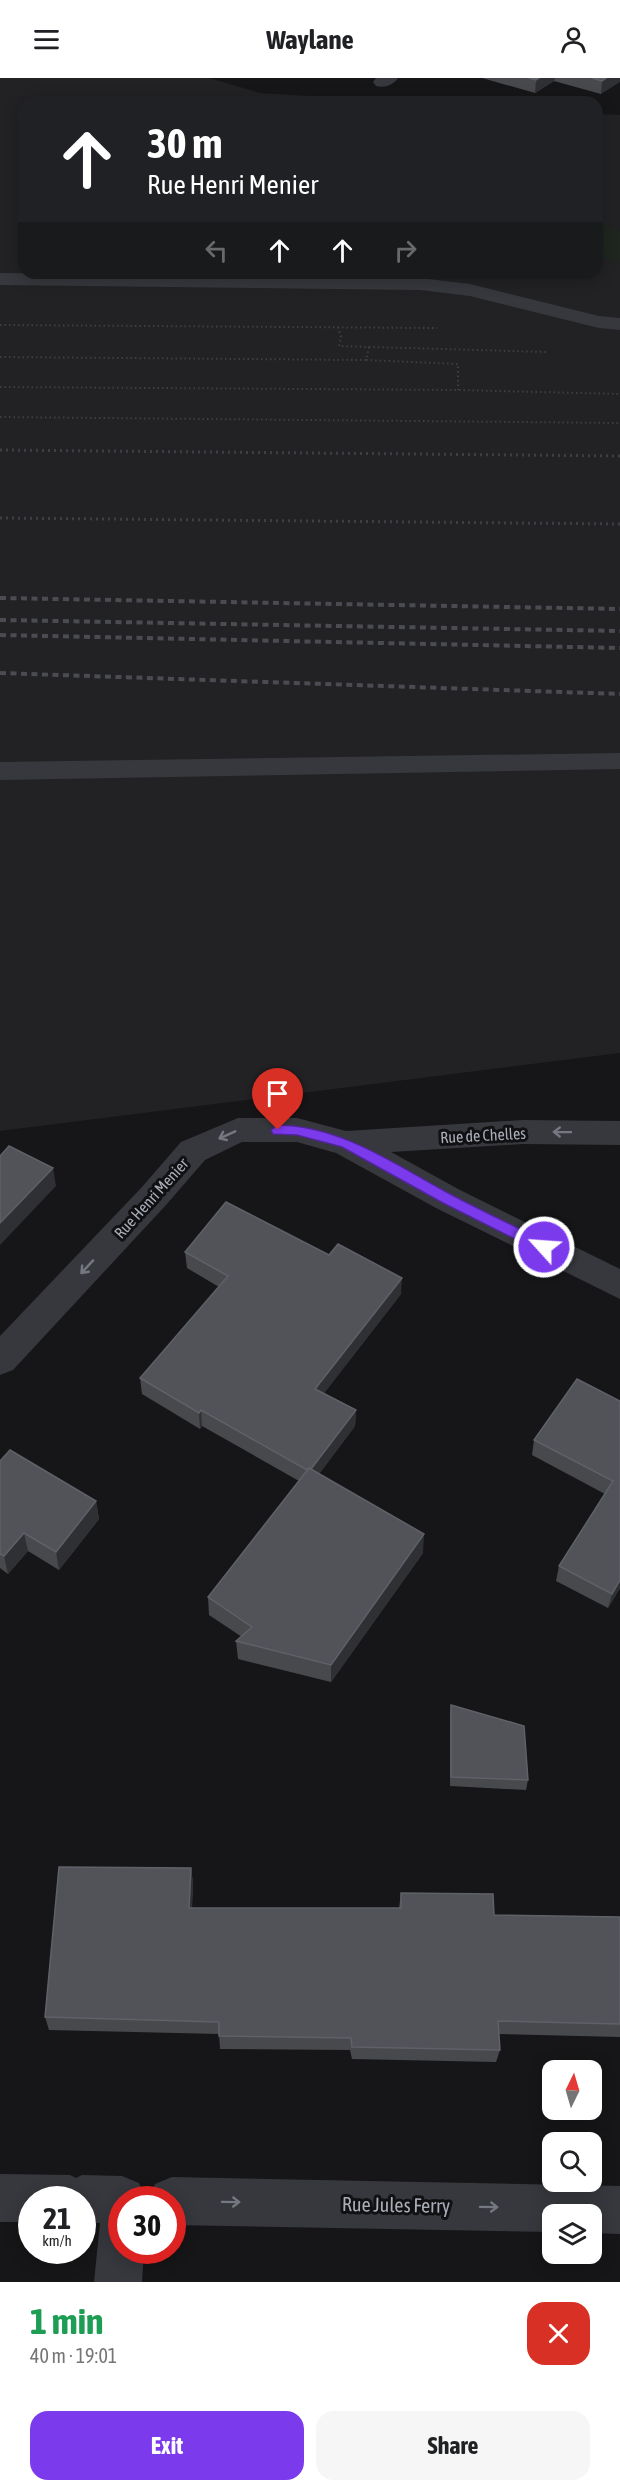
<!DOCTYPE html>
<meta charset="utf-8">
<style>
:root{--surface:#fff;--page:#f6f6f6;--text:#202124;--muted:#757577;--accent:#7c3aed}
body{margin:0;font-family:"Asap Condensed",sans-serif;background:var(--page);color:var(--text);height:100vh;display:flex;flex-direction:column;font-size:22px;white-space:nowrap}
*{box-sizing:border-box;margin:0}
p{font-size:20px;color:var(--muted)}
.icon{flex:none;width:33px;height:33px;fill:none;stroke:currentColor;stroke-width:2;stroke-linecap:round;stroke-linejoin:round}
.map{position:relative;height:2204px;overflow:hidden}
.drawer{display:flex;flex-direction:column;background:var(--surface);flex:1}
.drawer>*{flex:none}
.hud{position:absolute;left:18px;top:18px;width:585px;height:183px;border-radius:18px;box-shadow:0 3px 15px #0003;background:#202124;color:#fff;overflow:hidden}
.needle{width:39px;rotate:5deg}
.controls{position:absolute;left:542px;top:1982px;display:grid;gap:12px}
.controls a{display:grid;place-items:center;width:60px;height:60px;border-radius:12px;background:var(--surface);box-shadow:0 3px 15px #0003;font-size:30px}
.speed{position:absolute;left:18px;top:2108px;display:flex;gap:12px;font-size:30px;font-weight:700;text-align:center}
.speed>*{display:grid;place-content:center;width:78px;height:78px;border-radius:50%;background:var(--surface);box-shadow:0 3px 15px #0003;line-height:1}
.speed small{font-size:15px;font-weight:400}
.speed .limit{border:9px solid #d22;background:#fff;color:#111}
.pin{position:absolute;display:grid;place-items:center;width:51px;height:51px;color:#fff;margin:-62px -26px;border-radius:50% 50% 50% 0;rotate:-45deg;box-shadow:0 0 6px #0007}
.pin .icon{rotate:45deg}
.me{position:absolute;width:66px;margin:-33px;rotate:296deg;stroke-linejoin:round;filter:drop-shadow(0 0 4px #0008)}
.turn{display:flex;align-items:center;gap:21px;height:126px;padding:0 30px;font-size:27px}
.turn .icon{width:78px;height:78px;stroke-width:2.5}
.turn b{display:block;font-size:42px;line-height:51px}
.lanes{display:flex;align-items:center;height:57px;padding:0 30px;background:#0003;justify-content:center;gap:30px;direction:ltr}
.lanes .off{opacity:.35}
.round{display:grid;place-items:center;flex:none;width:63px;height:63px;border-radius:18px;background:var(--page)}
.headline{display:flex;align-items:center;justify-content:space-between;height:102px;padding:0 30px}
h1{font-size:36px;font-weight:700;line-height:45px;color:#1e9e55}
.action{display:flex;gap:12px;margin-top:auto;padding:12px 30px}
.action a{flex:1;height:69px;border-radius:18px;background:var(--accent);color:#fff;font-size:24px;font-weight:700;line-height:69px;text-align:center}
.action a+a{background:var(--page);color:var(--text)}
header{display:flex;justify-content:space-between;align-items:center;height:78px;padding:0 30px;background:var(--surface);font-size:27px;font-weight:700}
.map>svg:first-child{display:block}
.built{fill:#222225}
.green{fill:#1e261f}
.lines{fill:none;stroke-linecap:round;stroke-linejoin:round}
.path-far1{stroke:#3d3f44;stroke-width:2;stroke-dasharray:1.5 3;stroke-linecap:butt}
.path{stroke:#3d3f44;stroke-width:3;stroke-dasharray:2 4;stroke-linecap:butt}
.minor{fill:#37383d;fill-rule:evenodd}
.rail{stroke:#4a4c52;stroke-width:4;stroke-dasharray:6 4.5;stroke-linecap:butt}
.wall{fill:#47494d}
.shaded-wall{fill:#2f3033}
.building{fill:#525359;stroke:#5f6168;stroke-width:1.5}
.oneway{stroke:#757881}
.route{fill:#7c3aed;stroke:#51269a;stroke-width:1.5}
.labels{text-anchor:middle;stroke-width:6;stroke-linejoin:round;paint-order:stroke}
.street-label{font-size:16px;fill:#a8adb8;stroke:#111113}
.near-street-label{font-size:20px;fill:#a8adb8;stroke:#111113}
</style>
<header><svg class="icon" aria-label="menu" viewBox="0 0 24 24"><path d="M4 6h16M4 12h16M4 18h16"/></svg>Waylane<svg class="icon" aria-label="person" viewBox="0 0 24 24"><circle cx="12" cy="8" r="4"/><path d="M4 21q1-7 8-7t8 7"/></svg></header>
<div class="map">
<svg width="620" height="2204" viewBox="0 0 620 2204">
<rect width="100%" height="100%" fill="#161618"/>
<path class="built" d="M0,0h209l51,15 142,9h-378v171h573v-159l23,1v938l-620,78z"/>
<path class="green" d="M597,146l23,7v31l-23,-4z"/>
<g class="lines">
<g class="path-far1">
<path d="M0,247l437,3"/>
<path d="M338,249l3,10 -2,9 208,6"/>
<path d="M369,269l-3,13 92,4v26"/>
<path d="M0,279l366,3"/>
<path d="M0,309l458,3 162,4"/>
<path d="M0,339l620,6"/>
</g>
<g class="path">
<path d="M0,372l620,6"/>
<path d="M0,440l620,6"/>
</g>
<g class="minor">
<path d="M376,0h22c-6,8 -14,10 -22,8l-3,-4z"/>
<path d="M0,195l420,5 50,6 129,32 21,2v12l-21,-2 -129,-32 -50,-6 -420,-5z"/>
<path d="M620,675v16l-620,11v-18z"/>
<path d="M238,1040h59l49,13 177,-11 97,1v24l-97,-1 -132,8 69,38 160,79v30l-184,-91 -100,-55 -39,-11h-55l-37,18 -39,45 -153,165 -13,5v-39l142,-149 39,-45z"/>
<path d="M0,2096l70,1 6,3 6,-3 40,1 17,7 6,16h-23v51h22l-2,32h-48l6,-59h-18v-24h-50v23h-32z"/>
<path d="M172,2099l448,9v48l-29,-1v-19h-39v18l-380,-7v-26h-23l6,-15z"/>
</g>
<g class="rail">
<path d="M0,520l620,11"/>
<path d="M0,542l620,11"/>
<path d="M0,557l620,13"/>
<path d="M0,595l620,21"/>
</g>
</g>
<g class="wall">
<path d="M482,0h138l-19,16 -47,-13 -19,12z"/>
<path d="M185,1174l216,42 -77,99 32,17 -1,16 -36,48 104,79 -92,129 -93,-23 -2,-18 6,-4 -33,-22 -1,-18 91,-116 -97,-55 -2,3 -58,-35 -2,-16 79,-91 -32,-19z"/>
<path d="M620,1323v187l-12,20 -52,-27 3,-15 46,-72 -73,-39 2,-15z"/>
<path d="M0,1383l96,40 3,18 -40,51 -31,-19 -20,23 -8,-6z"/>
<path d="M451,1627l77,75 -2,10 -76,-4v-71z"/>
<path d="M191,1790l2,15 -1,25h207l2,-15 93,22 126,2v120l-121,-3 1,16 -4,12 -144,-3 -2,-9 -130,-1 -1,-15 -170,-4 -4,-13z"/>
</g>
<g class="shaded-wall">
<path d="M539,0h16l-1,3 -19,12 1,-13z"/>
<path d="M606,0h14v4l-19,12 1,-13z"/>
<path d="M53,1090l3,18 -56,59v-22z"/>
<path d="M402,1200l-1,16 -86,111v-16z"/>
<path d="M201,1332l1,16 -2,3 -1,-16z"/>
<path d="M356,1332l-1,16 -46,61v-16z"/>
<path d="M96,1423l3,18 -40,51 -3,-18z"/>
<path d="M24,1455l4,18 -20,23 -4,-18z"/>
<path d="M424,1456l-1,19 -92,129v-17z"/>
<path d="M620,1502v8l-12,20 4,-14z"/>
<path d="M191,1790l2,15 -2,39 -2,-14z"/>
</g>
<g class="building">
<path d="M529,0h10l-3,2z"/>
<path d="M592,0h14l-4,3z"/>
<path d="M9,1068l44,22 -53,55v-67z"/>
<path d="M226,1124l103,53 9,-11 64,34 -87,111 41,21 -45,59 -2,-1 -2,2 -106,-60 -2,3 -59,-35 88,-102 -43,-24z"/>
<path d="M577,1301l43,22v179l-8,14 -53,-28 54,-85 -79,-41z"/>
<path d="M10,1372l86,51 -40,51 -32,-19 -20,23 -4,-2v-93z"/>
<path d="M309,1390l115,66 -93,131 -95,-24 16,-14 -44,-30z"/>
<path d="M451,1627l73,21 4,54 -77,-3z"/>
<path d="M59,1789l132,1 -2,40h212v-15l92,1 1,21 126,2v107l-122,-3 2,29 -148,-3 -1,-9 -132,-2v-14l-174,-5z"/>
</g>
<defs><path id="oneway-shaft" d="M-6 0H5M1.5-3L5.5 0L1.5 3" fill="none" stroke-width="1.6" stroke-linecap="round" stroke-linejoin="round" transform="scale(1.5)"/></defs>
<g class="oneway">
<use href="#oneway-shaft" transform="translate(562 1054) rotate(-179)"/>
<use href="#oneway-shaft" transform="translate(227 1057) rotate(156)"/>
<use href="#oneway-shaft" transform="translate(87 1189) rotate(133)"/>
<use href="#oneway-shaft" transform="translate(231 2124) rotate(1)"/>
<use href="#oneway-shaft" transform="translate(489 2129) rotate(1)"/>
</g>
<path class="route" d="M278,1047c64,1 118,40 172,69 32,17 66,33 99,49l2,4 -2,4h-10l-96,-48 -101,-56 -45,-12 -24,-1 -2,-4z"/>
<g class="labels">
<g class="street-label">
<text transform="translate(483 1057) rotate(-3)" y="6">Rue de Chelles</text>
<text transform="translate(151 1120) rotate(-48)" y="6">Rue Henri Menier</text>
</g>
<g class="near-street-label">
<text transform="translate(396 2127) rotate(1)" y="7">Rue Jules Ferry</text>
</g>
</g>
</svg>
<div class="controls">
<a><svg class="needle" viewBox="-14 -14 28 28"><path d="M0-13l5 13h-10z" fill="#e53935"/><path d="M0 13l5-13h-10z" fill="#757577"/></svg></a>
<a><svg class="icon" aria-label="search" viewBox="0 0 24 24"><circle cx="10" cy="10" r="6"/><path d="M15 15l6 6"/></svg></a>
<a><svg class="icon" aria-label="layers" viewBox="0 0 24 24"><path d="M12 4l9 5-9 5-9-5zM3 14l9 5 9-5"/></svg></a>
</div>
<div class="speed"><div>21<small>km/h</small></div><div class="limit">30</div></div>
<div class="pin" style="left:278px;top:1052px;background:#d93025"><svg class="icon" aria-label="arrive" viewBox="0 0 24 24"><path d="M6 21V4h12l-3 4 3 4H6"/></svg></div>
<svg class="me" style="left:544px;top:1169px" viewBox="-20 -20 40 40"><circle r="17" fill="#7c3aed" stroke="#fff" stroke-width="3"/><path d="M0-11L8 9 0 5-8 9z" fill="#fff"/></svg>
<div class="hud">
<div class="turn"><svg class="icon" aria-label="ahead" viewBox="0 0 24 24"><path d="M12 20V5M6 11l6-6 6 6"/></svg><div><b>30 m</b>Rue Henri Menier</div></div>
<div class="lanes"><svg class="icon off" aria-label="left" viewBox="0 0 24 24"><path d="M17 20v-9H6M10 6l-5 5 5 5"/></svg><svg class="icon" aria-label="ahead" viewBox="0 0 24 24"><path d="M12 20V5M6 11l6-6 6 6"/></svg><svg class="icon" aria-label="ahead" viewBox="0 0 24 24"><path d="M12 20V5M6 11l6-6 6 6"/></svg><svg class="icon off" aria-label="right" viewBox="0 0 24 24"><path d="M7 20v-9h11M14 6l5 5-5 5"/></svg></div>
</div>
</div>
<section class="drawer">
<div class="headline"><div><h1>1 min</h1><p>40 m · 19:01</p></div><a class="round" style="background:#d93025;color:#fff"><svg class="icon" aria-label="close" viewBox="0 0 24 24"><path d="M6 6l12 12M18 6L6 18"/></svg></a></div>
<div class="action"><a>Exit</a><a>Share</a></div>
</section>
